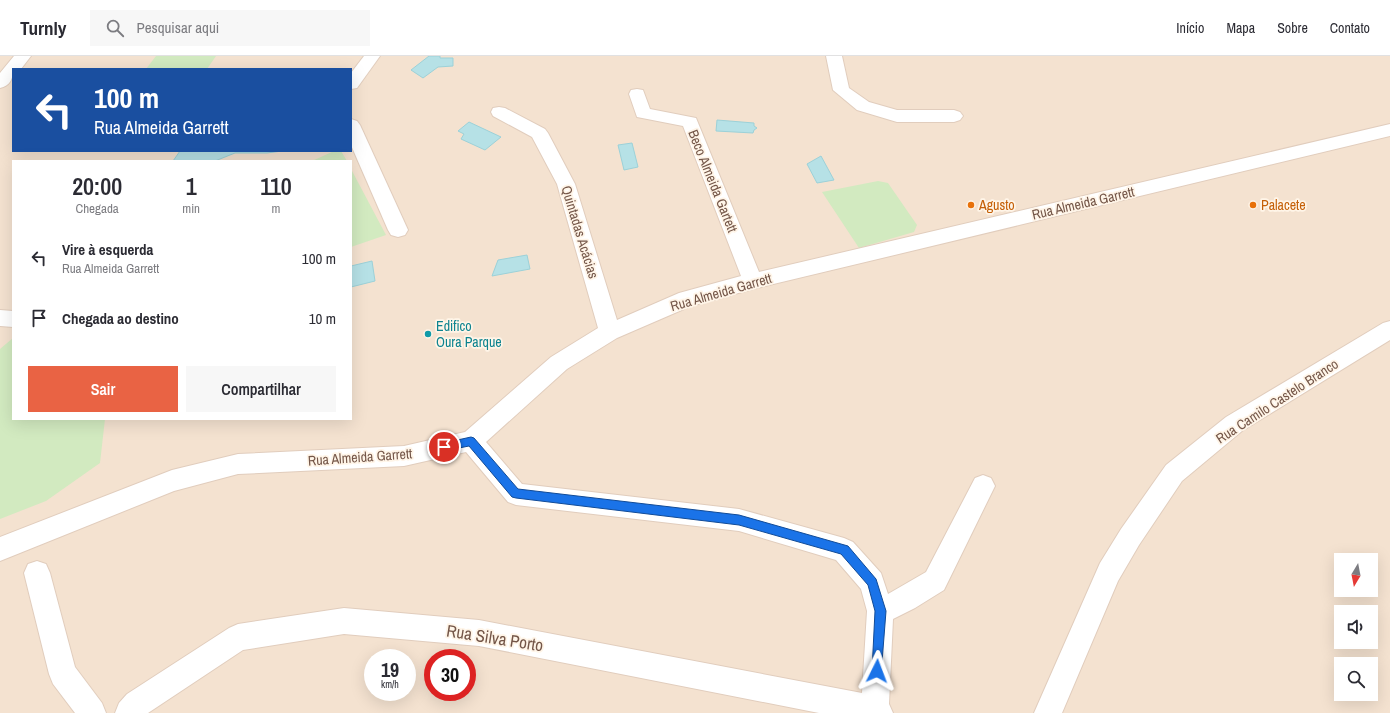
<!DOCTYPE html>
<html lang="pt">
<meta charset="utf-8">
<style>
:root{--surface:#fff;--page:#f7f7f7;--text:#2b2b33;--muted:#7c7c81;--line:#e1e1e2;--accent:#e96344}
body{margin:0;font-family:"Archivo Narrow",sans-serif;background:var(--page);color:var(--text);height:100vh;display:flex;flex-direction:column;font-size:15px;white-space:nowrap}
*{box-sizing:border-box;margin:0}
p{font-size:13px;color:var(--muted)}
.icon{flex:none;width:22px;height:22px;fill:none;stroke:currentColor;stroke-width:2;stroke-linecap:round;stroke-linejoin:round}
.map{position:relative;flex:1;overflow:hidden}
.panel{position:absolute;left:12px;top:104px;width:340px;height:260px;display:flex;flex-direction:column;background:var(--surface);border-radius:0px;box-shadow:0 4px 16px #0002}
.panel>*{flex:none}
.banner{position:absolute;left:12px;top:12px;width:340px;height:84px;border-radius:0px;box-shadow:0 4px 16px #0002;background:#1a4fa0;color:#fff;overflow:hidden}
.needle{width:26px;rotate:190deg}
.fabs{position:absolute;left:1334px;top:497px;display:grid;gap:8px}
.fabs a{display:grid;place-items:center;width:44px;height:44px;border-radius:0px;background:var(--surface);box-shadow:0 4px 16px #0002;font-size:20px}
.speed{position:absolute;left:364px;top:593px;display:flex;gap:8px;font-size:20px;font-weight:700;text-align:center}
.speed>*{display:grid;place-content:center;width:52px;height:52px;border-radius:50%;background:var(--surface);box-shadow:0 4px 16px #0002;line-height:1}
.speed small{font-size:10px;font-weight:400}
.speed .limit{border:6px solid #d22;background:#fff;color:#111}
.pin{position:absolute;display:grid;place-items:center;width:34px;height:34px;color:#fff;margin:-17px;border:2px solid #fff;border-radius:50%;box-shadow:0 1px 4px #0007}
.me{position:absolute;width:44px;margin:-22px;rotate:3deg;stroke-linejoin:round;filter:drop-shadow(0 0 3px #0008)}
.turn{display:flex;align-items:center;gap:14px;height:84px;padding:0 16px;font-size:18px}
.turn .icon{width:52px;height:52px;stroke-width:2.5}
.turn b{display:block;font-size:28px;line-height:34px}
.eta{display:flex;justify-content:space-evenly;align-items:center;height:68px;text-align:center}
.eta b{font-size:24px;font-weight:600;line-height:28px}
.primary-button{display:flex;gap:8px;margin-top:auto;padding:8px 16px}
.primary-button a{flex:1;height:46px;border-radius:0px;background:var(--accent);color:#fff;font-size:16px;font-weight:600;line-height:46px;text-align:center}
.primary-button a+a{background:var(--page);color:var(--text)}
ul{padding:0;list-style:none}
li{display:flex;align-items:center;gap:12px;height:60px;padding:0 16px}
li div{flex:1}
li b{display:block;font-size:15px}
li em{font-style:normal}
header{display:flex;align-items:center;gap:24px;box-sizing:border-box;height:56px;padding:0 20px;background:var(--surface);border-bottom:1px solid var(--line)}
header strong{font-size:19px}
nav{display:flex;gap:22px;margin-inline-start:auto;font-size:14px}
.search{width:280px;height:36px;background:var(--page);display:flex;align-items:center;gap:10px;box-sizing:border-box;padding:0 14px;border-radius:0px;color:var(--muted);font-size:15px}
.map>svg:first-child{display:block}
.residential{fill:#f4e2d0;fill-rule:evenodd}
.green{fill:#d2eac0}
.water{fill:#b6e1e6;stroke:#9cd1d8}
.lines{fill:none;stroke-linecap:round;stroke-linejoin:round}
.minor-casing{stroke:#e1cdbd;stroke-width:2}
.minor{fill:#fff;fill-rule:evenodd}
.route{fill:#1a73e8;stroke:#114b97}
.food-dot{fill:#e8710a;stroke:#fff5e8;stroke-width:1.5}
.culture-dot{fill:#0f9aa8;stroke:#fff5e8;stroke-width:1.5}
.labels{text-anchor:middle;stroke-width:3.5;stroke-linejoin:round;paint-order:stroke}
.street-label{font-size:14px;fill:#745648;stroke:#fff5e8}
.food-label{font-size:14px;fill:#c56008;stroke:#fff5e8;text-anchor:start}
.culture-label{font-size:14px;fill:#0d838f;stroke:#fff5e8;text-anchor:start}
.near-street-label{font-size:17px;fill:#745648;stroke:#fff5e8}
</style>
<header>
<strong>Turnly</strong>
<div class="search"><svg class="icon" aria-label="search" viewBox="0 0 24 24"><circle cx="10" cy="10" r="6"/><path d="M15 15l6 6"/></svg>Pesquisar aqui</div>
<nav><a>Início</a><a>Mapa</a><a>Sobre</a><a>Contato</a></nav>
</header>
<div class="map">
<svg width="1390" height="657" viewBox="0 0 1390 657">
<rect width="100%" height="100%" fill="#fcf1e1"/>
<path class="residential" d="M0,0h1390v657h-1390zM13,13h338v82h-338zM13,105h338v258h-338zM1341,504h30v30h-30zM1341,556h30v30h-30zM373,602h34v34h-34zM433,602h34v34h-34zM1341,608h30v30h-30z"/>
<g class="green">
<path d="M156,0h60l-9,13h-61z"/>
<path d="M334,95h7l6,10h-35z"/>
<path d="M351,113l35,66 -35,12z"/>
<path d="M878,125l10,2 29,42 -3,7 -55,16 -37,-56z"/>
<path d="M13,282v81h92l-5,44 -54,38 -46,18v-170z"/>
</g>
<g class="water">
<path d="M429,0h11v2h13v8l-15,1 -15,11 -12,-8z"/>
<path d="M717,64l37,3v3l3,2 -3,2 -1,3 -37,-2z"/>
<path d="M469,66l32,15 -16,13 -24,-11 3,-5 -6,-3z"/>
<path d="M632,87l6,24 -14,3 -6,-25z"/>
<path d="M180,95h102l-15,2h-32l-20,8h-42z"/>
<path d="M821,100l13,24 -17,3 -10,-19z"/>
<path d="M527,199l3,14 -38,7 6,-16z"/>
<path d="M372,205l3,20 -24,6v-21z"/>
</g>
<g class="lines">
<g class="minor-casing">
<g id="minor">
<path d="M14,0h17l-10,13h-8c0,10 -3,17 -13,19v-15z"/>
<path d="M364,0h16l-23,32 -6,1v-16z"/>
<path d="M826,0h16l7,32 20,14 28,8h57l6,2 3,4 -3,4 -6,2h-57l-40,-12 -24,-20z"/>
<path d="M637,33l6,1 7,19 46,9 63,154 631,-148v12l-637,153 -62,17 -74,32 -50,31 -81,73 36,42 217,25 105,29 9,4 28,31 7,21 38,-22 49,-94 8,-3 8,3 4,8 -51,104 -29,18 -22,11 -4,85 4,9h-74l-340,-67 -135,-12 -101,16 -95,63h-33l4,-10 8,-9 102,-66 9,-4 106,-16 135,12 383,73 5,-82 -6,-22 -25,-29 -97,-29 -223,-26 -8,-3 -42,-50 -62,14 -166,8 -64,17 -174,70v-24l172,-67 66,-16 166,-8 61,-14 86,-75 47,-29 -41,-144 -25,-47 -39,-21 -2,-4 2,-4 6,-1 6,1 40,21 3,4 27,51 42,136 62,-27 62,-17 -58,-150 -46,-9 -8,-23 2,-4z"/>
<path d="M351,63l6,2 3,4 48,105 -3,5 -7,2 -7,-2 -3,-5 -37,-85z"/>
<path d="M0,254l13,1v16l-13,-1z"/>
<path d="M1390,265v19l-148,91 -60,50 -43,64 -21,36 -56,132h-28l66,-150 21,-34 45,-64 60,-48 157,-94z"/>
<path d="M37,505l9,3 4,9 25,94 27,36 4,10h-31l-22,-29 -4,-10 -25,-101 4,-9z"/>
</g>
</g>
<use href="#minor" class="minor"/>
</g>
<path class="route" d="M471,381l3,1 44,51 221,26 109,31 28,33 10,32 -5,64 -4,2 -4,-2 -1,-4 3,-60 -7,-26 -27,-31 -102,-29 -223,-27 -4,-1 -43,-51 -25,5 -5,-4 5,-4z"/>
<g class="food-dot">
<circle cx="971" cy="149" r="4"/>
<circle cx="1253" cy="149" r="4"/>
</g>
<circle class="culture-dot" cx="428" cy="278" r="4"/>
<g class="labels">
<g class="street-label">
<text transform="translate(713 125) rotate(68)" y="5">Beco Almeida Gartett</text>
<text transform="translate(1083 147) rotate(-13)" y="5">Rua Almeida Garrett</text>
<text transform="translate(580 176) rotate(73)" y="5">Quintadas Acácias</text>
<text transform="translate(721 236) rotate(-16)" y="5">Rua Almeida Garrett</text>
<text transform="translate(1277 345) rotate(-33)" y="5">Rua Camilo Castelo Branco</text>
<text transform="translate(360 401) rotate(-4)" y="5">Rua Almeida Garrett</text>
</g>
<g class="food-label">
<text x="979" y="154">Agusto</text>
<text x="1261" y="154">Palacete</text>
</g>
<g class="culture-label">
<text x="436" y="275">Edifico<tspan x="436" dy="16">Oura Parque</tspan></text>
</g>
<g class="near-street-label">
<text transform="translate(495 582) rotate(9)" y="6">Rua Silva Porto</text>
</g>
</g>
</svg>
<div class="fabs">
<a><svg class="needle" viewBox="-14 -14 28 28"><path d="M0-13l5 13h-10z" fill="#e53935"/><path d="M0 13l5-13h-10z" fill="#7c7c81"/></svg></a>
<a><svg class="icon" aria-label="sound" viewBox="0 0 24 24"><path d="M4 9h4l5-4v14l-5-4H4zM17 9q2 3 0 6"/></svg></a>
<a><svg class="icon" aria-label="search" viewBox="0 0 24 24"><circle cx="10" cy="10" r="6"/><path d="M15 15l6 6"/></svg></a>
</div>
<div class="speed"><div>19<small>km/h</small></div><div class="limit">30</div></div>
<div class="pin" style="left:444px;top:391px;background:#d93025"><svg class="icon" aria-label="arrive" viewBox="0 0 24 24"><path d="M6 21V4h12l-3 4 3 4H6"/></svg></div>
<svg class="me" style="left:877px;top:615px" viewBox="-20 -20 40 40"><path d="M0-17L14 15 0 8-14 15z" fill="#1a73e8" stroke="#fff" stroke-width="4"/></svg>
<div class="banner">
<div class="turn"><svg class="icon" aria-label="left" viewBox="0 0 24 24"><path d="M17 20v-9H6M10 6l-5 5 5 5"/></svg><div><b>100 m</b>Rua Almeida Garrett</div></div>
</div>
<section class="panel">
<div class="eta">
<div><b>20:00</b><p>Chegada</p></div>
<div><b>1</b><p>min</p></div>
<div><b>110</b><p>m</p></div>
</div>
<ul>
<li><svg class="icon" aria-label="left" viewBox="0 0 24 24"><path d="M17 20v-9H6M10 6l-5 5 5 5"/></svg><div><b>Vire à esquerda</b><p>Rua Almeida Garrett</p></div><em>100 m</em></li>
<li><svg class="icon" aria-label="arrive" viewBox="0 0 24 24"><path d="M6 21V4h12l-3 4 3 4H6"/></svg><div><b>Chegada ao destino</b></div><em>10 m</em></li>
</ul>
<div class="primary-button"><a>Sair</a><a>Compartilhar</a></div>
</section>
</div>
